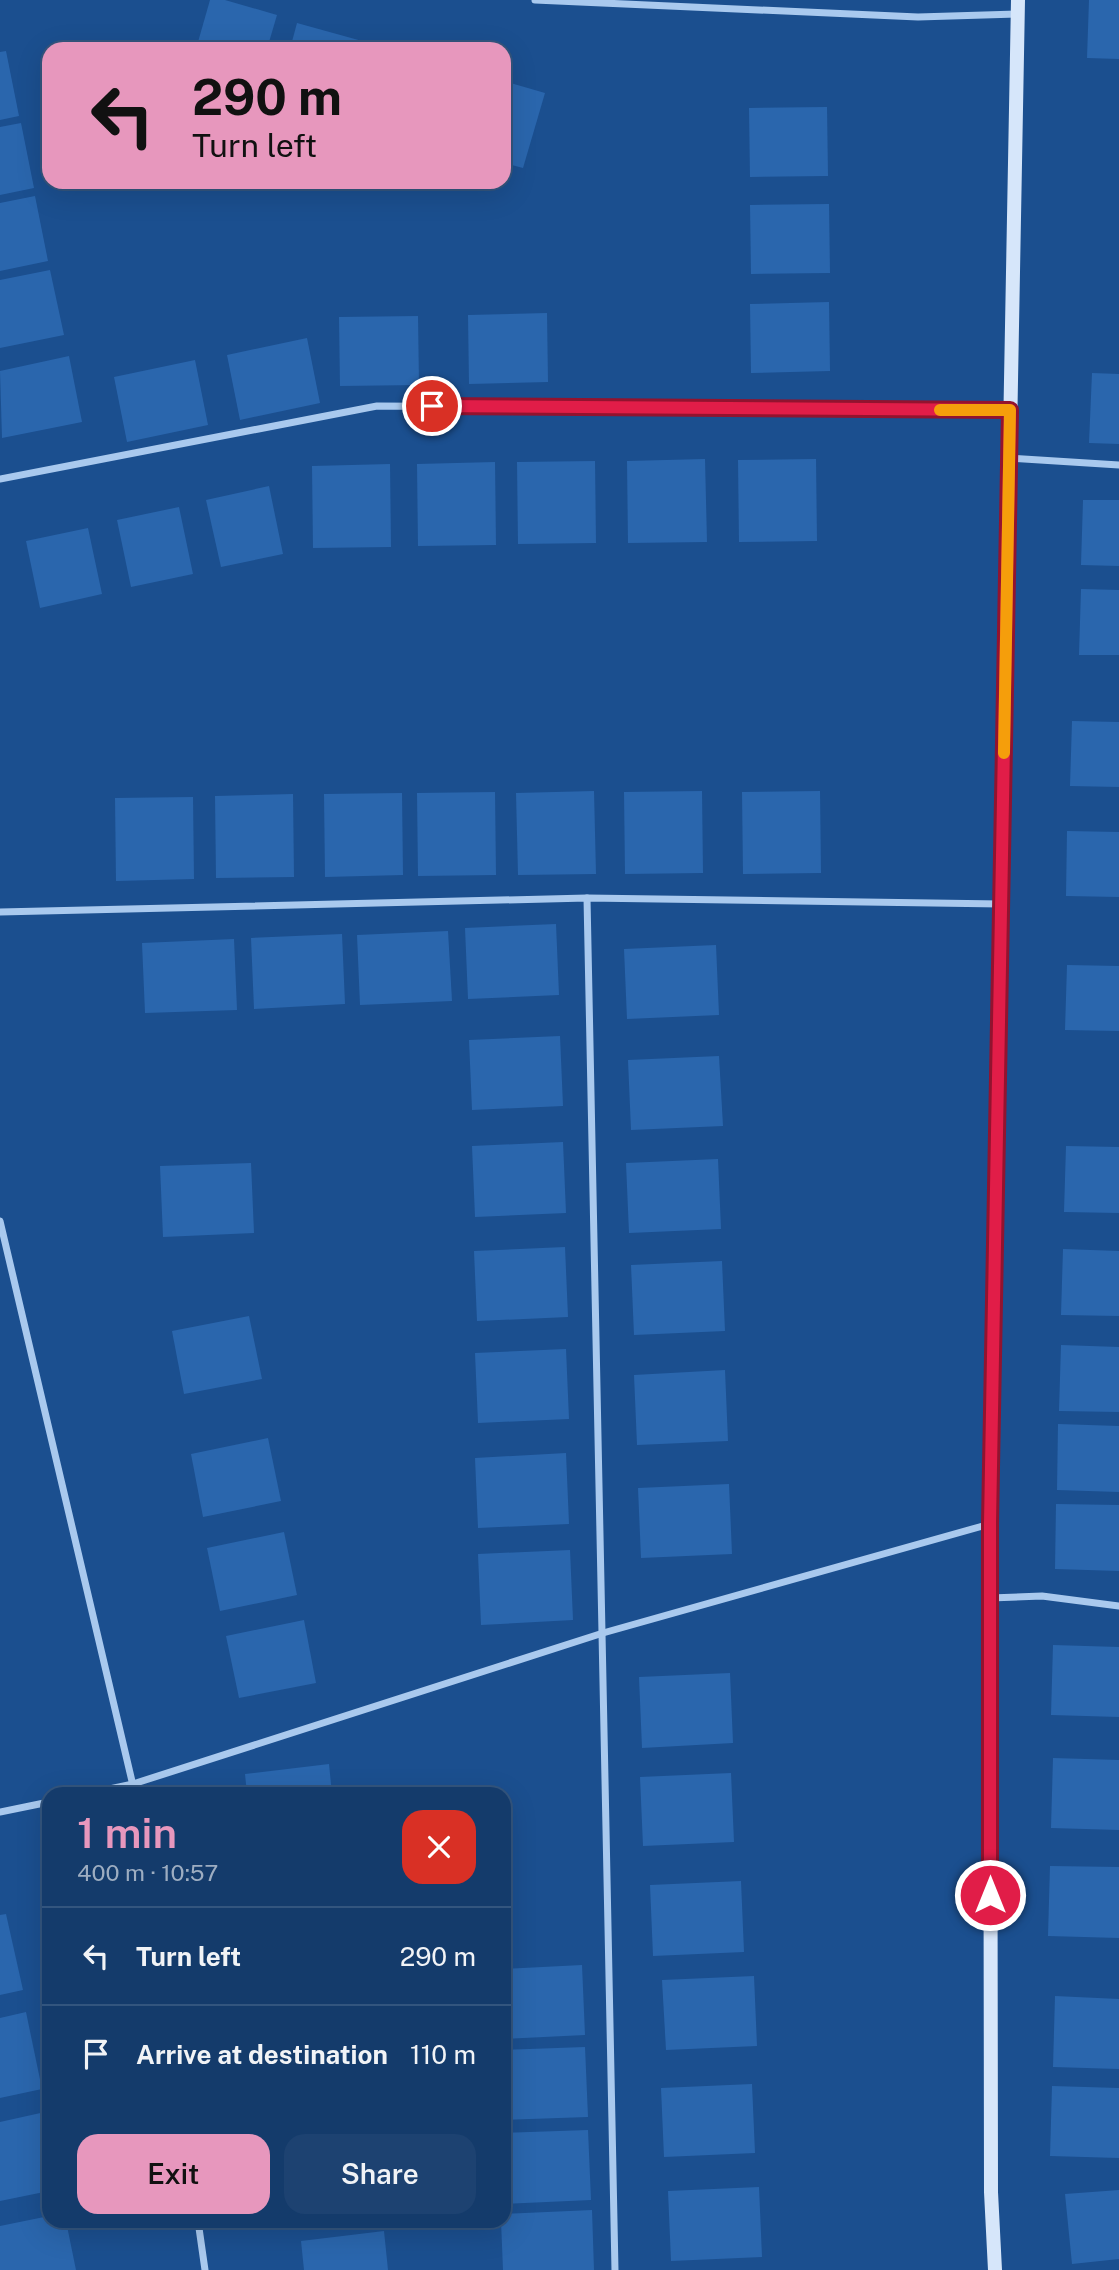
<!DOCTYPE html>
<meta charset="utf-8">
<style>
:root{--surface:#143b6b;--page:#1d4271;--text:#f1f3f6;--muted:#9dadc1;--line:#33557e;--accent:#e797bd}
body{margin:0;font-family:"Public Sans",sans-serif;background:var(--page);color:var(--text);height:100vh;display:flex;flex-direction:column;font-size:26px;white-space:nowrap}
*{box-sizing:border-box;margin:0}
p{font-size:23px;color:var(--muted)}
.icon{flex:none;width:38px;height:38px;fill:none;stroke:currentColor;stroke-width:2;stroke-linecap:round;stroke-linejoin:round}
.map{position:relative;flex:1;overflow:hidden}
.drawer{position:absolute;left:42px;top:1787px;width:469px;height:441px;display:flex;flex-direction:column;background:var(--surface);border-radius:21px;box-shadow:0 7px 28px #0002,0 0 0 2px var(--line)}
.drawer>*{flex:none}
.banner{position:absolute;left:42px;top:42px;width:469px;height:147px;border-radius:21px;box-shadow:0 7px 28px #0002,0 0 0 2px var(--line);background:#e797bd;color:#111;overflow:hidden}
.pin{position:absolute;display:grid;place-items:center;width:60px;height:60px;color:#fff;margin:-30px;border:4px solid #fff;border-radius:50%;box-shadow:0 2px 7px #0007}
.me{position:absolute;width:77px;margin:-38px;rotate:0deg;stroke-linejoin:round;filter:drop-shadow(0 0 5px #0008)}
.turn{display:flex;align-items:center;gap:24px;height:147px;padding:0 35px;font-size:32px}
.turn .icon{width:91px;height:91px;stroke-width:2.5}
.turn b{display:block;font-size:49px;line-height:60px}
.round{display:grid;place-items:center;flex:none;width:74px;height:74px;border-radius:21px;background:var(--page)}
.summary{display:flex;align-items:center;justify-content:space-between;height:119px;padding:0 35px}
h1{font-size:42px;font-weight:600;line-height:52px;color:var(--accent)}
.button{display:flex;gap:14px;margin-top:auto;padding:14px 35px}
.button a{flex:1;height:80px;border-radius:21px;background:var(--accent);color:#111;font-size:28px;font-weight:600;line-height:80px;text-align:center}
.button a+a{background:var(--page);color:var(--text)}
ul{padding:0;list-style:none}
li{display:flex;align-items:center;gap:21px;height:98px;padding:0 35px;border-top:2px solid var(--line)}
li div{flex:1}
li b{display:block;font-size:26px}
li em{font-style:normal}
.map>svg:first-child{display:block}
.building{fill:#2a66ad}
.lines{fill:none;stroke-linecap:round;stroke-linejoin:round}
.street{stroke:#a9c9ee;stroke-width:7}
.secondary{stroke:#d6e6fa;stroke-width:14}
.route-casing{stroke:#92132f;stroke-width:18}
.route{stroke:#e11d48;stroke-width:12}
.slow{stroke:#f59e0b;stroke-width:12}
</style>
<div class="map">
<svg width="1119" height="2270" viewBox="0 0 1119 2270">
<rect width="100%" height="100%" fill="#1b4f8f"/>
<g class="building">
<path d="M210,0h15l52,15 -10,34h-71z"/>
<path d="M1089,0h30v59l-32,-1z"/>
<path d="M297,23l65,18 -2,8h-70z"/>
<path d="M6,51l13,65 -19,4v-68z"/>
<path d="M504,81l41,12 -22,75 -19,-5z"/>
<path d="M827,107l1,69 -78,1 -1,-69z"/>
<path d="M21,123l13,65 -34,7v-68z"/>
<path d="M35,196l13,65 -48,10v-68z"/>
<path d="M829,204l1,69 -79,1 -1,-69z"/>
<path d="M50,270l14,65 -64,13v-68z"/>
<path d="M829,302l1,69 -79,2 -1,-69z"/>
<path d="M547,313l1,69 -79,2 -1,-69z"/>
<path d="M418,316l1,69 -79,1 -1,-69z"/>
<path d="M307,338l13,65 -80,17 -13,-65z"/>
<path d="M69,356l13,66 -80,16 -2,-67z"/>
<path d="M195,360l13,65 -81,17 -13,-65z"/>
<path d="M1092,373l27,1v70l-30,-1z"/>
<path d="M705,459l2,83 -79,1 -1,-82z"/>
<path d="M816,459l1,82 -78,1 -1,-82z"/>
<path d="M595,461l1,82 -78,1 -1,-82z"/>
<path d="M495,462l1,83 -78,1 -1,-82z"/>
<path d="M390,464l1,83 -78,1 -1,-82z"/>
<path d="M269,486l14,68 -62,13 -15,-67z"/>
<path d="M1083,500h36v66l-38,-1z"/>
<path d="M179,507l14,67 -62,13 -14,-67z"/>
<path d="M88,528l14,66 -62,14 -14,-67z"/>
<path d="M1081,589l38,1v65h-40z"/>
<path d="M1072,721l47,1v65l-49,-1z"/>
<path d="M594,791l2,83 -78,1 -2,-82z"/>
<path d="M702,791l1,82 -78,1 -1,-82z"/>
<path d="M820,791l1,82 -78,1 -1,-82z"/>
<path d="M495,792l1,83 -78,1 -1,-83z"/>
<path d="M402,793l1,82 -78,2 -1,-83z"/>
<path d="M293,794l1,83 -78,1 -1,-82z"/>
<path d="M193,797l1,82 -78,2 -1,-83z"/>
<path d="M1067,831l52,1v65l-53,-1z"/>
<path d="M556,924l3,71 -91,4 -3,-71z"/>
<path d="M448,931l4,70 -92,4 -3,-70z"/>
<path d="M342,934l3,70 -91,5 -3,-71z"/>
<path d="M234,939l3,71 -92,3 -3,-70z"/>
<path d="M716,945l3,70 -92,4 -3,-70z"/>
<path d="M1067,965l52,1v65l-54,-1z"/>
<path d="M560,1036l3,70 -91,4 -3,-70z"/>
<path d="M719,1056l4,70 -92,4 -3,-70z"/>
<path d="M563,1142l3,71 -91,4 -3,-71z"/>
<path d="M1066,1146l53,1v66l-55,-1z"/>
<path d="M718,1159l3,70 -92,4 -3,-70z"/>
<path d="M251,1163l3,70 -91,4 -3,-71z"/>
<path d="M565,1247l3,70 -91,4 -3,-70z"/>
<path d="M1063,1249l56,2v65l-58,-1z"/>
<path d="M722,1261l3,70 -91,4 -3,-70z"/>
<path d="M249,1316l13,63 -78,15 -12,-63z"/>
<path d="M1061,1345l58,2v65l-60,-1z"/>
<path d="M566,1349l3,70 -91,4 -3,-70z"/>
<path d="M725,1370l3,71 -91,4 -3,-70z"/>
<path d="M1058,1424l61,2v66l-62,-2z"/>
<path d="M268,1438l13,63 -78,16 -12,-63z"/>
<path d="M566,1453l3,71 -91,4 -3,-70z"/>
<path d="M729,1484l3,70 -91,4 -3,-70z"/>
<path d="M1056,1504l63,1v66l-64,-2z"/>
<path d="M284,1532l13,63 -77,16 -13,-63z"/>
<path d="M570,1550l3,70 -92,5 -3,-71z"/>
<path d="M304,1620l12,63 -77,15 -13,-62z"/>
<path d="M1053,1645l66,2v70l-68,-2z"/>
<path d="M730,1673l3,70 -91,5 -3,-71z"/>
<path d="M1053,1758l66,2v70l-68,-2z"/>
<path d="M329,1764l3,30h-85l-2,-20z"/>
<path d="M731,1773l3,69 -91,4 -3,-69z"/>
<path d="M1050,1866l69,1v71l-71,-2z"/>
<path d="M741,1881l3,71 -91,4 -3,-71z"/>
<path d="M6,1914l17,76 -23,5v-80z"/>
<path d="M582,1965l3,70 -81,4v-70z"/>
<path d="M754,1976l3,70 -91,4 -4,-70z"/>
<path d="M1055,1996l64,3v70l-66,-2z"/>
<path d="M26,2012l16,77 -42,9v-80z"/>
<path d="M585,2047l3,70 -84,3v-70z"/>
<path d="M752,2084l3,69 -91,4 -3,-69z"/>
<path d="M1052,2086l67,2v70l-69,-2z"/>
<path d="M45,2112l4,19v60l-49,10v-79z"/>
<path d="M588,2130l3,70 -87,4v-71z"/>
<path d="M759,2187l3,70 -91,4 -3,-70z"/>
<path d="M1119,2190v69l-47,5 -7,-70z"/>
<path d="M592,2210l2,60h-91l-2,-49h3v-7z"/>
<path d="M49,2216v5h17l10,49h-76v-44z"/>
<path d="M384,2231l4,39h-84l-3,-29z"/>
</g>
<g class="lines">
<g class="street">
<path d="M535,0l383,17 99,-3"/>
<path d="M1010,458l109,7"/>
<path d="M0,479l377,-73 633,4"/>
<path d="M587,898l28,1372"/>
<path d="M0,912l587,-14 414,6"/>
<path d="M0,1221l135,573"/>
<path d="M990,1598l52,-2 77,10"/>
<path d="M86,1794l47,-10 470,-151 387,-109"/>
<path d="M0,1812l49,-10"/>
<path d="M198,2221l7,49"/>
</g>
<path class="secondary" d="M995,2270l-4,-78 -1,-669 28,-1523"/>
</g>
<g class="lines">
<g class="route-casing">
<path id="route" d="M432,406l578,4 -20,1113v372"/>
</g>
<use href="#route" class="route"/>
<path class="slow" d="M940,410h70l-6,343"/>
</g>
</svg>
<div class="pin" style="left:432px;top:406px;background:#d93025"><svg class="icon" aria-label="arrive" viewBox="0 0 24 24"><path d="M6 21V4h12l-3 4 3 4H6"/></svg></div>
<svg class="me" style="left:990px;top:1895px" viewBox="-20 -20 40 40"><circle r="17" fill="#e11d48" stroke="#fff" stroke-width="3"/><path d="M0-11L8 9 0 5-8 9z" fill="#fff"/></svg>
<div class="banner">
<div class="turn"><svg class="icon" aria-label="left" viewBox="0 0 24 24"><path d="M17 20v-9H6M10 6l-5 5 5 5"/></svg><div><b>290 m</b>Turn left</div></div>
</div>
<section class="drawer">
<div class="summary"><div><h1>1 min</h1><p>400 m · 10:57</p></div><a class="round" style="background:#d93025;color:#fff"><svg class="icon" aria-label="close" viewBox="0 0 24 24"><path d="M6 6l12 12M18 6L6 18"/></svg></a></div>
<ul>
<li><svg class="icon" aria-label="left" viewBox="0 0 24 24"><path d="M17 20v-9H6M10 6l-5 5 5 5"/></svg><div><b>Turn left</b></div><em>290 m</em></li>
<li><svg class="icon" aria-label="arrive" viewBox="0 0 24 24"><path d="M6 21V4h12l-3 4 3 4H6"/></svg><div><b>Arrive at destination</b></div><em>110 m</em></li>
</ul>
<div class="button"><a>Exit</a><a>Share</a></div>
</section>
</div>
